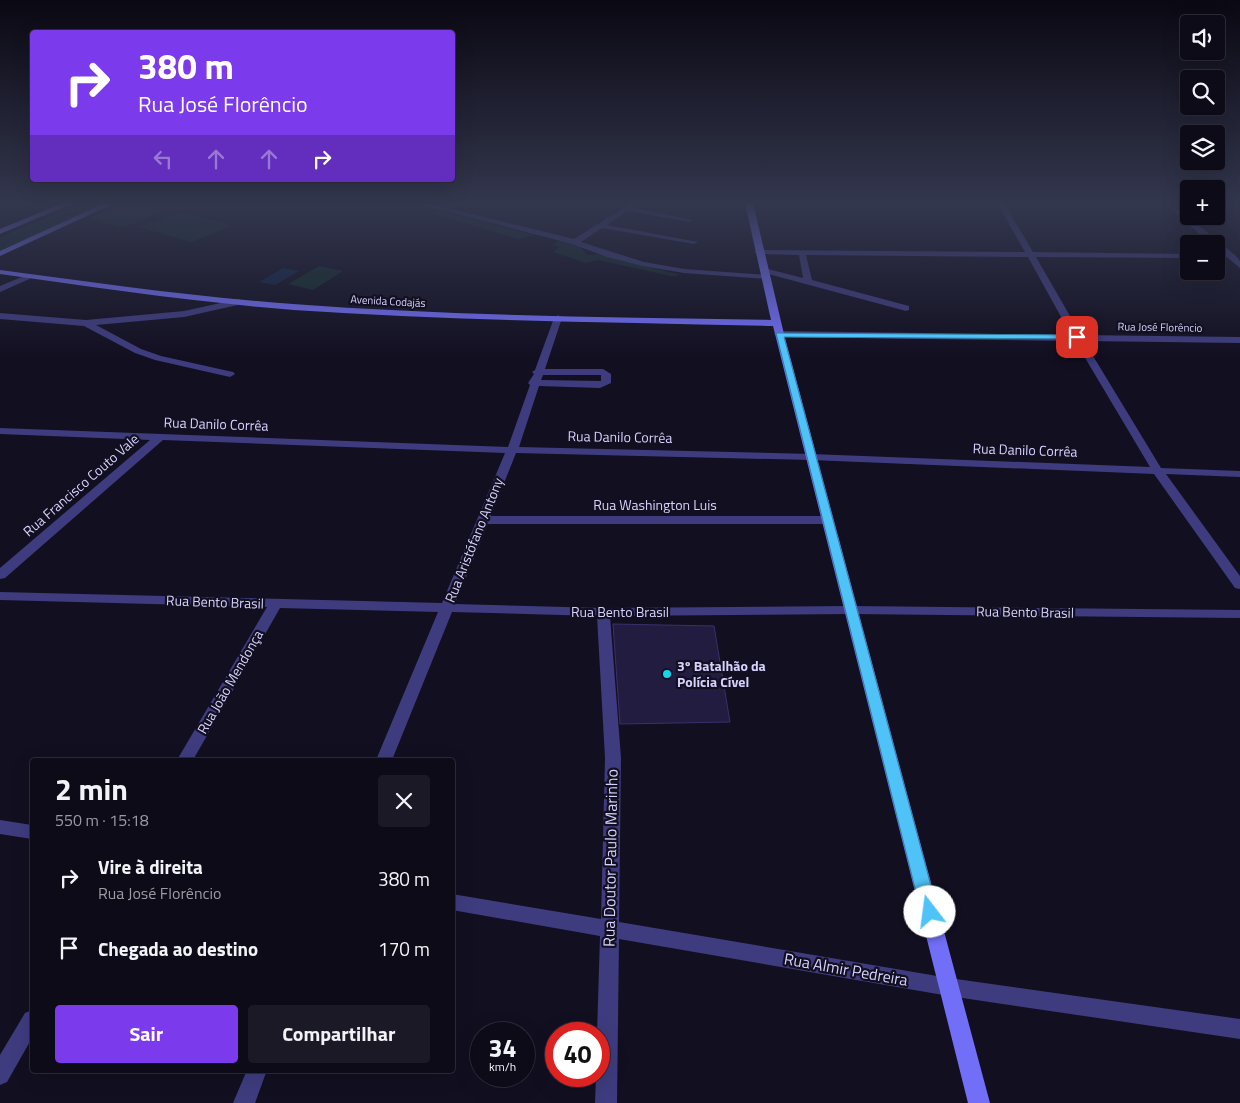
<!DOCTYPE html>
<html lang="pt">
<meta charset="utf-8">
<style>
:root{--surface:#0e0b19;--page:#1c1926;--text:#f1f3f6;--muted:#9b9ba2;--line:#2e2b38;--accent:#7c3aed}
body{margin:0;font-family:"Titillium Web",sans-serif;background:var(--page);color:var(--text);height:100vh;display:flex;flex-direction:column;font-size:19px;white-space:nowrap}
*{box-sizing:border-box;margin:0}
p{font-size:16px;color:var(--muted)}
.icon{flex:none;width:28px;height:28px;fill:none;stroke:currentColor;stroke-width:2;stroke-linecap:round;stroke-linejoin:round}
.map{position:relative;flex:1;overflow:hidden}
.side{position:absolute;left:30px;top:758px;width:425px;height:315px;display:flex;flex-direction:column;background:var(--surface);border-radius:5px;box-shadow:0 5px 20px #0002,0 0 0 1px var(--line)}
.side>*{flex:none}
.hud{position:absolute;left:30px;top:30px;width:425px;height:152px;border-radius:5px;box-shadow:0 5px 20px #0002,0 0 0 1px var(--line);background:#7c3aed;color:#fff;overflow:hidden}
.fabs{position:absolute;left:1180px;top:15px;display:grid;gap:10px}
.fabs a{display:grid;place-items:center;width:45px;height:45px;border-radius:5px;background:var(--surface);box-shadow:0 5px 20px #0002,0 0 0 1px var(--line);font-size:25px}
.speed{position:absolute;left:470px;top:1022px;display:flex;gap:10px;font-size:25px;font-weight:700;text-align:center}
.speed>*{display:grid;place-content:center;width:65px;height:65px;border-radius:50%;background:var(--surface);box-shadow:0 5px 20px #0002,0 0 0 1px var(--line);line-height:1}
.speed small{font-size:12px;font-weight:400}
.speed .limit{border:8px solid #d22;background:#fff;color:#111}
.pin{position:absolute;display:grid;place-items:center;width:42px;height:42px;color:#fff;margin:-21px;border-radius:10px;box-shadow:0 2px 8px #0006}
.me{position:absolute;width:55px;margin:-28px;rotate:345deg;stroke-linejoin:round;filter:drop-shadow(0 0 4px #0008)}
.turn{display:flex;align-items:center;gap:18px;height:105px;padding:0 25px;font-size:22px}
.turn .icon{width:65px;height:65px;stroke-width:2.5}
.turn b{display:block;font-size:35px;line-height:42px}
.lanes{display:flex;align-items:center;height:48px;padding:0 25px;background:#0003;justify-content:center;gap:25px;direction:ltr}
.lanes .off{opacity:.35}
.round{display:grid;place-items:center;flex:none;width:52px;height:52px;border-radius:5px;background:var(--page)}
.head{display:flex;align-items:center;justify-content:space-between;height:85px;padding:0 25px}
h1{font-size:30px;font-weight:700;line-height:38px}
.primary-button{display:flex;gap:10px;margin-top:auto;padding:10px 25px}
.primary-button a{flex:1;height:58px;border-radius:5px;background:var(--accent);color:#fff;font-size:20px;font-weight:700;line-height:58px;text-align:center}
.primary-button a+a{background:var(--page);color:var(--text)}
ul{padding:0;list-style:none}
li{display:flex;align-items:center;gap:15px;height:70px;padding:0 25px}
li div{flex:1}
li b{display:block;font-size:19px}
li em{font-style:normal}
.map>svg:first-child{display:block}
.green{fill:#122b2a}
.water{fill:#102444}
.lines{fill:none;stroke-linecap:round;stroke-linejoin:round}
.stream{stroke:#102444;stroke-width:3}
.building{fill:#231c41;stroke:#3b2f6c}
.street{fill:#3e3c7e;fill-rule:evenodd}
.secondary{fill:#716ef7;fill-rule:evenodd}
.route{fill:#4fc3f7;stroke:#337fa1}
.poi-dot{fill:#0dd8ed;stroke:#120f21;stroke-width:2}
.labels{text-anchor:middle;stroke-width:4.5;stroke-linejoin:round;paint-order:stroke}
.far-street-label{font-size:11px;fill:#d6d2fd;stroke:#120f21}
.street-label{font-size:14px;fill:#d6d2fd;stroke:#120f21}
.poi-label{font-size:14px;font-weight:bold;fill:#d6d2fd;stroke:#120f21;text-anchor:start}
.near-street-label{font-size:16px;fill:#d6d2fd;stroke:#120f21}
</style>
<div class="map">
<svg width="1240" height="1103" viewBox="0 0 1240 1103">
<rect width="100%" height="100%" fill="#120f21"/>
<g class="green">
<path d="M81,203h30l-111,48v-14z"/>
<path d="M123,203h60l-61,25 -32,-10z"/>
<path d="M440,211l95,24 -17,4 -84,-25z"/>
<path d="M181,212l51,14 -41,16 -52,-15z"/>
<path d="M558,241l18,3 12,11 9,-1 84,21 -10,1 -73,-16 -12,3 -33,-11 6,-5 -7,-2z"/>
<path d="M319,266l24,5 -30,19 -25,-6z"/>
</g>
<path class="water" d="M283,268l16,3 -24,14 -16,-3z"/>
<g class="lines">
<path class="stream" d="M0,245l96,-42"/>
</g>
<path class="building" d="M613,624l101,2 16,96 -110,2z"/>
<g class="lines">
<g class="street">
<path d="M415,203h12l147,36 57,-36h8l-6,5 60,12 -4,2 -61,-11 -21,14 91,17 -4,2 -92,-16 -21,14 63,20 40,7 82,6 4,2 -4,2 -82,-6 -41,-7 -36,-9 -35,-13z"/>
<path d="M997,203h7l29,49 156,2v4l-153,-1 45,78 159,2v6l-156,-2 77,127 79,3v6l-74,-3 74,102v13l-5,-1 -81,-114 -343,-14 -295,-7 -25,63h337l6,4 -6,4h-340l-33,80 148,4 248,-2 389,4v8l-389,-4 -241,2 11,142 -2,164 330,56 291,41v20l-291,-43 -330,-57 -2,164h-22l1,-27h3l-2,-42 3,-98 -148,-26v-16l149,25 4,-161 -8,-142 -145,-4 -60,148h-16l62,-148 -158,-4 -87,152h-16l90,-153 -267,-7v-8l442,11 63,-150 -342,-13 -158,138 -5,1v-11l150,-128 -150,-6v-6l508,19 22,-62 -2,-2 6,-9 -2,-2 3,-2 19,-52 4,-3 4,3 -17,51h58l8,5v9l-11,5 -61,-2 -20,61 292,7 339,13 -75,-126 -296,-4 -5,-3 5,-3 292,4 -43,-78 -222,-2 6,25 97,26v4l-3,1 -145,-39 -1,-2 4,-2 39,10 -4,-23 -41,-1 -4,-2 4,-2 267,2zM543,375h58v6l-60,-1z"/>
<path d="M1164,203h7l64,52 5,6v7l-24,-20v-4h-5z"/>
<path d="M29,274l7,2 -36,16v-6z"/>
<path d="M239,299l4,3 -1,2 -58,13 -88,8 45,24 20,7 72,16 2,2 -5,3 -75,-17 -20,-7 -51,-27 -84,-7v-6l86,7 98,-9z"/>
<path d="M0,820l32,5v14l-32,-5z"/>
<path d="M32,1010v28l-25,44 -7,3v-30l25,-42z"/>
<path d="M247,1070h20l-12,33h-22z"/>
</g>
<g class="secondary">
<path d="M63,203h10l-73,31v-5z"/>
<path d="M105,203h10l-115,53v-5z"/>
<path d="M745,203h8l31,131 206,769h-22l-195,-777c-160,-4 -320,-5 -479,-16 -99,-8 -196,-22 -294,-36v-4c98,13 195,27 293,34 159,12 319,13 478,16z"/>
</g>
</g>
<linearGradient id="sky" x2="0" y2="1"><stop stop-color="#0a0812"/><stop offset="0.57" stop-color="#33374e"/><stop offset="1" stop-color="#33374e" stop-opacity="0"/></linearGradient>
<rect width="1240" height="357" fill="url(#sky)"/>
<path class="route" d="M776,333l301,2 4,2 -4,2 -293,-2 154,575 -2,5 -6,2 -6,-2 -3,-5z"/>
<circle class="poi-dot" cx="667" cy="674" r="5"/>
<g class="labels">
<g class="far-street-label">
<text transform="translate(388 301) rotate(3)" y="4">Avenida Codajás</text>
<text transform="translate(1160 327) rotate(1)" y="4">Rua José Florêncio</text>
</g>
<g class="street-label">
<text transform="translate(216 424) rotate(2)" y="5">Rua Danilo Corrêa</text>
<text transform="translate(620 437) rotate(1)" y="5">Rua Danilo Corrêa</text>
<text transform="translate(1025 450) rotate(2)" y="5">Rua Danilo Corrêa</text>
<text transform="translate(81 485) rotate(-41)" y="5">Rua Francisco Couto Vale</text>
<text x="655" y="510">Rua Washington Luis</text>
<text transform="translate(474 540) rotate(-68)" y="5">Rua Aristófano Antony</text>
<text transform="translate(215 602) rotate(2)" y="5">Rua Bento Brasil</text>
<text x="620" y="617">Rua Bento Brasil</text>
<text transform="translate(1025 612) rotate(1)" y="5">Rua Bento Brasil</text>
<text transform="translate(230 682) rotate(-60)" y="5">Rua João Mendonça</text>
</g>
<g class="poi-label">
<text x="677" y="671">3º Batalhão da<tspan x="677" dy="16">Polícia Cível</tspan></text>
</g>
<g class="near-street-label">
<text transform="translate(610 858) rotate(-89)" y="6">Rua Doutor Paulo Marinho</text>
<text transform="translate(846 969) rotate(10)" y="6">Rua Almir Pedreira</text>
</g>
</g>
</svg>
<div class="fabs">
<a><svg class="icon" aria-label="sound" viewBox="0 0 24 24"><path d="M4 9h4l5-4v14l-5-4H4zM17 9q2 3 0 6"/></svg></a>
<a><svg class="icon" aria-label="search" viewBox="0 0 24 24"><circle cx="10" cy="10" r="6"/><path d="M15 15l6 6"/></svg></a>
<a><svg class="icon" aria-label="layers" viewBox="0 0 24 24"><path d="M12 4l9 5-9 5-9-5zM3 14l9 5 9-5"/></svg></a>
<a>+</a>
<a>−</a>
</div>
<div class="speed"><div>34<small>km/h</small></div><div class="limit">40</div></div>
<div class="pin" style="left:1077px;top:337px;background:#d93025"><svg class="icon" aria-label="arrive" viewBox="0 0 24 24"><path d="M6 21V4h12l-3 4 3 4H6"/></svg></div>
<svg class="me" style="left:930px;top:912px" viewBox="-20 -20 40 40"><circle r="19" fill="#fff"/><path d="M0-13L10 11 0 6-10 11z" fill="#4fc3f7"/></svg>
<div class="hud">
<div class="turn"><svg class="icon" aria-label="right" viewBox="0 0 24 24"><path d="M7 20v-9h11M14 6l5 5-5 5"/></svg><div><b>380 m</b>Rua José Florêncio</div></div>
<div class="lanes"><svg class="icon off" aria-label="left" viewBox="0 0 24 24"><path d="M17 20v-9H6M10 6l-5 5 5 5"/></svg><svg class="icon off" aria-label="ahead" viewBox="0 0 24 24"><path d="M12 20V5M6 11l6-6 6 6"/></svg><svg class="icon off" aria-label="ahead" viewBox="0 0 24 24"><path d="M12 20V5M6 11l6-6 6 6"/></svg><svg class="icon" aria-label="right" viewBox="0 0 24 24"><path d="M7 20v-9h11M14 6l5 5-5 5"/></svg></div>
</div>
<section class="side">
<div class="head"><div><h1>2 min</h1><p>550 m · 15:18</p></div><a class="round"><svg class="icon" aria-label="close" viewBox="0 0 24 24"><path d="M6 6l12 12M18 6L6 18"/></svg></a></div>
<ul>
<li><svg class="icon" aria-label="right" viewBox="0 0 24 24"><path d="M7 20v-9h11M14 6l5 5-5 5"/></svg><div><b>Vire à direita</b><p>Rua José Florêncio</p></div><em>380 m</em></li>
<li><svg class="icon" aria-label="arrive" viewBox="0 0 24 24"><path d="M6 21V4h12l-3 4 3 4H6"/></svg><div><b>Chegada ao destino</b></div><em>170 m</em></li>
</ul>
<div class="primary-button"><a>Sair</a><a>Compartilhar</a></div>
</section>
</div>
